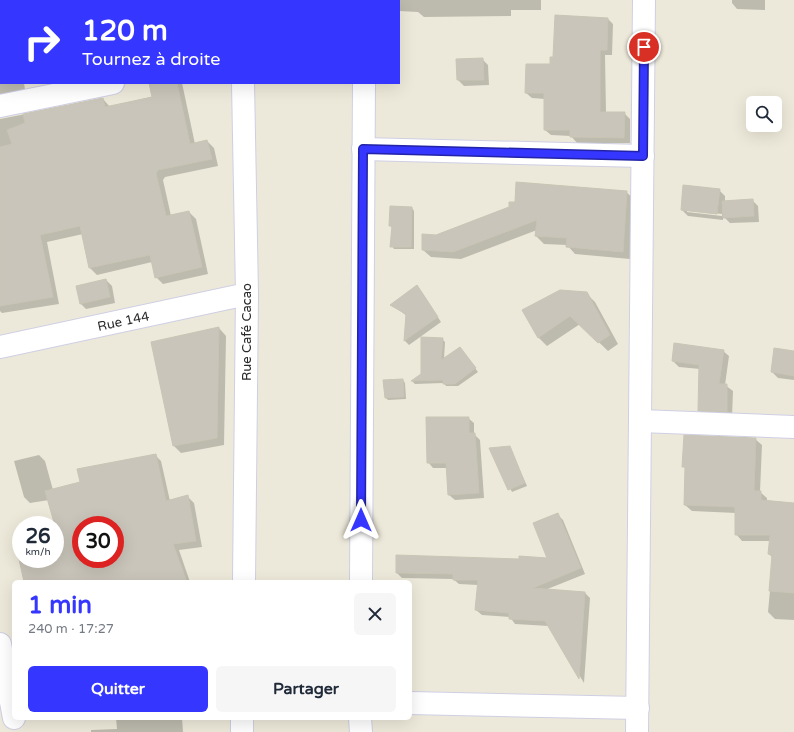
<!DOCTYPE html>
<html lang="fr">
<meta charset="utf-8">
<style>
:root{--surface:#fff;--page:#f6f6f7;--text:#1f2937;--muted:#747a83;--accent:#3536ff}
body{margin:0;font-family:"Varela Round",sans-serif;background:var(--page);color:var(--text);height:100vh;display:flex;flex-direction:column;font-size:15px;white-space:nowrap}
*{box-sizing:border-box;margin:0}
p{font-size:13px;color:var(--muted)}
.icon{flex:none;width:22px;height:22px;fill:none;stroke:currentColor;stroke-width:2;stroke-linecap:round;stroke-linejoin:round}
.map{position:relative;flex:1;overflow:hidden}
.sheet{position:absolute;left:12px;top:580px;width:400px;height:140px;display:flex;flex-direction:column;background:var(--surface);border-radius:6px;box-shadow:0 4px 16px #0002}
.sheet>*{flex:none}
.banner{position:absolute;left:0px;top:0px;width:400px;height:84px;box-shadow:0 4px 16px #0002;background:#3536ff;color:#fff;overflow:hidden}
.buttons{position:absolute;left:746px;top:96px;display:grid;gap:8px}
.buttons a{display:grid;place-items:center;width:36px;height:36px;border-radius:6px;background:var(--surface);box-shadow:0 4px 16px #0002;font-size:20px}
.speed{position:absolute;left:12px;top:516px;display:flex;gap:8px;font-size:20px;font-weight:700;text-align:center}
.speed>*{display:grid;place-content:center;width:52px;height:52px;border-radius:50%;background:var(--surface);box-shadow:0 4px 16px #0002;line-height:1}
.speed small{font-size:10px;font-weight:400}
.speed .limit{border:6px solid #d22;background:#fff;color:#111}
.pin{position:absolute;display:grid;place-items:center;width:34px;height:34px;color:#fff;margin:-17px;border:2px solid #fff;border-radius:50%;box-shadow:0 1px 4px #0007}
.me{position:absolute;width:44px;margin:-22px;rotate:0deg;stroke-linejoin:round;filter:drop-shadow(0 0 3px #0008)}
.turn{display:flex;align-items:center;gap:14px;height:84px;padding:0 16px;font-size:18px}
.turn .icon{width:52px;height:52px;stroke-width:2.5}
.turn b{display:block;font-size:28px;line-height:34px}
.round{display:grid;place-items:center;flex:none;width:42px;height:42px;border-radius:6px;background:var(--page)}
.overview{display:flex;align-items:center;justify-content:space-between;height:68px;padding:0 16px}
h1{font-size:24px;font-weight:700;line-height:30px;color:var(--accent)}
.action{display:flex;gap:8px;margin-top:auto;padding:8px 16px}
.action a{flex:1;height:46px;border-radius:6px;background:var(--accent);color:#fff;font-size:16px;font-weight:700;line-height:46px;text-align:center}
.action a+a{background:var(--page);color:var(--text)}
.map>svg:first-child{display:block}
.shadow{fill:#0003;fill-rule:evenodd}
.building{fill:#c9c5ba;stroke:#c9c5b4;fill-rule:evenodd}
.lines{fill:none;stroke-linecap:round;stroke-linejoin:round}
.street-casing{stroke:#cfcfe4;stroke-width:24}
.street{stroke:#fff;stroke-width:22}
.route-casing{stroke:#2223a6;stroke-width:10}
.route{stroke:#3536ff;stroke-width:7}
.labels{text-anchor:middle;stroke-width:4;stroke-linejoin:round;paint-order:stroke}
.street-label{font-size:13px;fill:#2a2a2a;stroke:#fff}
</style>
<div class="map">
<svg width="794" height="732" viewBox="0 0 794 732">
<rect width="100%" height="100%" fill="#ede9da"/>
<g class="shadow">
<path d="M0,0l6,1h-5v82h23l2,13 -26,7z"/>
<path d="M59,0h93v1h-92z"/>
<path d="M386,0h155v10h-30v6l-87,1 -6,-5 -19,-1v-10z"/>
<path d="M732,0h33v10l-28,-1 -5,-6z"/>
<path d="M608,19l5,5 -1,31h-7l1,58h18l6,6v24h-53l-6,-7 -20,-1 -6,-5v-31l-13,-1 -6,-5 25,-28z"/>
<path d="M482,59l6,6 1,20 -25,1 -6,-6 -1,-20z"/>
<path d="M150,83h32l13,61 12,-3 7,7 4,18 -53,11 -2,3 8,36 18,-4 7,7 12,55 -45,10 -7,-7 -4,-15 -55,13 -7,-7 -7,-34 -36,8 12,62 -57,9 -2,-2v-192l103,-20 7,8 43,-9z"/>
<path d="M719,190l6,6v6l27,-2 6,6 1,16 -29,1 -7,-7v4l-35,-4 -6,-6zM687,210l35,4v2l-35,-4z"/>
<path d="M626,192l8,7 -4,60 -55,-5 -8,-9 -23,-1 -8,-8 1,-6 -76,29 -30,-2 -8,-7 13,-14z"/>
<path d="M412,208l2,3v38h-20l-2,-3v-18l-2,-3z"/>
<path d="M106,280l6,6 3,17 -29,6 -6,-6z"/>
<path d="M421,291l20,31 -32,23 -4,-4 2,-25 -15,-11z"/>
<path d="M586,293l9,9 23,42 -10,7 -28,-27 -33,22 -9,-9z"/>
<path d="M219,328l7,8 -2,109 -43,8 -7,-7 -22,-103z"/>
<path d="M442,339l3,3 -1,17 18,-8 16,21 -20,14h-12l-2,-3 -29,1 -3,-3 10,-7z"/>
<path d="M723,351l6,5 -4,29 8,6 -1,26 -27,-1 -6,-6 1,-41 -21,-2 -6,-6z"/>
<path d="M794,352v28l-16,-2 -6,-6z"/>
<path d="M403,380l2,3 1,16 -18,1 -2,-2z"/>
<path d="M468,418l6,5v11l6,6 4,58 -29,2 -6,-5 -2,-27h-14l-5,-6z"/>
<path d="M755,439l7,6 -2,47 7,6v3l27,3v116l-19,-1 -7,-7 5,-54 -4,-4 1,-13h-28l-6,-7v-21l-44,-2 -7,-6 1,-36 -3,-3z"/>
<path d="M509,447l18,39 -15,6 -21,-43z"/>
<path d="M39,455l6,6 8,29 28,-7 74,-28 6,6 9,40 18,-4 6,6 8,44 -23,3 11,32h-72l-11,-23h8v-34h-34v34h13l5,23h-74l-12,-44 8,-2v23h34l1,-33 -7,-26 -19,3 -6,-6 -10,-36z"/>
<path d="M558,515l5,5 22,54 -40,16 40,3 5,5 -6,85 -35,-57 -34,-2 -5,-7 -28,-2 -6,-5 2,-25 -19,-1 -6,-5 -51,-1 -5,-5 123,-13h29z"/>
<path d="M116,718h66l1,14h-92v-2l26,-1z"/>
</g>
<g class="building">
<path d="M555,15l53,3 -1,32h-7v62h25l-1,26 -54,-1v-7h-26v-37h-19l1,-29h24v-7h3z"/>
<path d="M483,58l1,22h-27l-1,-21z"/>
<path d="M149,83h28l13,61 17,-4 5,19 -54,11 -2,3 10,43 23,-5 13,56 -47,11 -5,-23 -61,13 -9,-42 -40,9 13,62 -53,9v-159l12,-3 -5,-14 18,-7 -2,-9 80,-16 2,9 47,-10z"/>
<path d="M516,182l111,9 -4,61 -57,-5 1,-9 -32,-2 2,-16 -84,32 -31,-2v-16l14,1 73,-28v-5h6z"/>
<path d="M683,185l37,4 -3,25 -36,-4z"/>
<path d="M753,199l1,17 -31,2 -1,-17z"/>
<path d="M390,206l22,1 -1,40h-21l2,-21h-3z"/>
<path d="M106,279l4,18 -30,7 -4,-18z"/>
<path d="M417,285l21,32 -34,24 2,-27 -16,-9z"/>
<path d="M560,290l27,2 23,43 -12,8 -28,-27 -32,22 -16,-28z"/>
<path d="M219,327l-2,111 -44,8 -22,-104z"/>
<path d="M421,337l22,1 -2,22 19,-13 16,21 -21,16h-12v-4l-32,1 10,-7z"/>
<path d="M674,343l50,7 -5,34h8v28l-29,-1 1,-46 -27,-4z"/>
<path d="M774,348l20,3v25l-23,-4z"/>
<path d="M403,379l1,18 -19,1 -2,-18z"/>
<path d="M426,417h43v16h6l4,60 -31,2 -2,-32h-19z"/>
<path d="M684,435l72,3 -2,53h7v9l33,3v90l-25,-2 3,-36 -4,-1 2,-19h-35v-28l-51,-2 1,-38h-3z"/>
<path d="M510,446l15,37 -17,7 -19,-42z"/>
<path d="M156,454l10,47 22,-6 8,46 -23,3 14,38h-163l-5,-23h36v-3l8,-2 -18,-63 35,-9 -3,-13zM81,525h34v34h-34z"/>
<path d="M558,513l23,55 -48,20 52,4 -6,87 -34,-58 -36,-2v-6l-34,-3 3,-30h-25v-6l-57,-1v-18l123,4v-3l28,2 -14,-35z"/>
</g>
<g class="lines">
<g class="street-casing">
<g id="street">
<path d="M244,1v-1"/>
<path d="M365,1v-1"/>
<path d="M243,83l4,211 -3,288"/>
<path d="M0,106l113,-23"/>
<path d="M363,149l280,7"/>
<path id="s1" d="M0,347l247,-53"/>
<path d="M640,421l154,6"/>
<path d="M361,582l3,-499"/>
<path d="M0,644l14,74"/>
<path d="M410,703l228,5"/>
<path d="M360,718l1,14"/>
<path d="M242,732v-14"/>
<path d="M637,732l7,-732"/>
</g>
</g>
<use href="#street" class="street"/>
</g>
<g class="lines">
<g class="route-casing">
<path id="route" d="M361,520l2,-371 280,7 1,-109"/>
</g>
<use href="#route" class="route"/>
</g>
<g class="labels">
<g class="street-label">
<text dy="5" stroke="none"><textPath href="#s1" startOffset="126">Rue 144</textPath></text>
<text transform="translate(246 332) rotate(-90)" y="5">Rue Café Cacao</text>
</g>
</g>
</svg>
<div class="buttons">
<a><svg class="icon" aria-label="search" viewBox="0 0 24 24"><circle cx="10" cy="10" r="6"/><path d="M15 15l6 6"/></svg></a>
</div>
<div class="speed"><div>26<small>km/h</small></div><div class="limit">30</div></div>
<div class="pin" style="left:644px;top:47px;background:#d93025"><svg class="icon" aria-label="arrive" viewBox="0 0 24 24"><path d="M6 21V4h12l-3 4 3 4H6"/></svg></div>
<svg class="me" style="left:361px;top:520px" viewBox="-20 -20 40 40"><path d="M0-17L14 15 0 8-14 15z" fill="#3536ff" stroke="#fff" stroke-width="4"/></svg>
<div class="banner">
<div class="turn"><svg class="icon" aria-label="right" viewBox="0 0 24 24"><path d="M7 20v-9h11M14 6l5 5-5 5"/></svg><div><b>120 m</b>Tournez à droite</div></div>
</div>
<section class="sheet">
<div class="overview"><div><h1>1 min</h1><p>240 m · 17:27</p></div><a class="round"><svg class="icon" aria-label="close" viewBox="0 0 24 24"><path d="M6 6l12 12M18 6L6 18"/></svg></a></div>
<div class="action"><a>Quitter</a><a>Partager</a></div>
</section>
</div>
